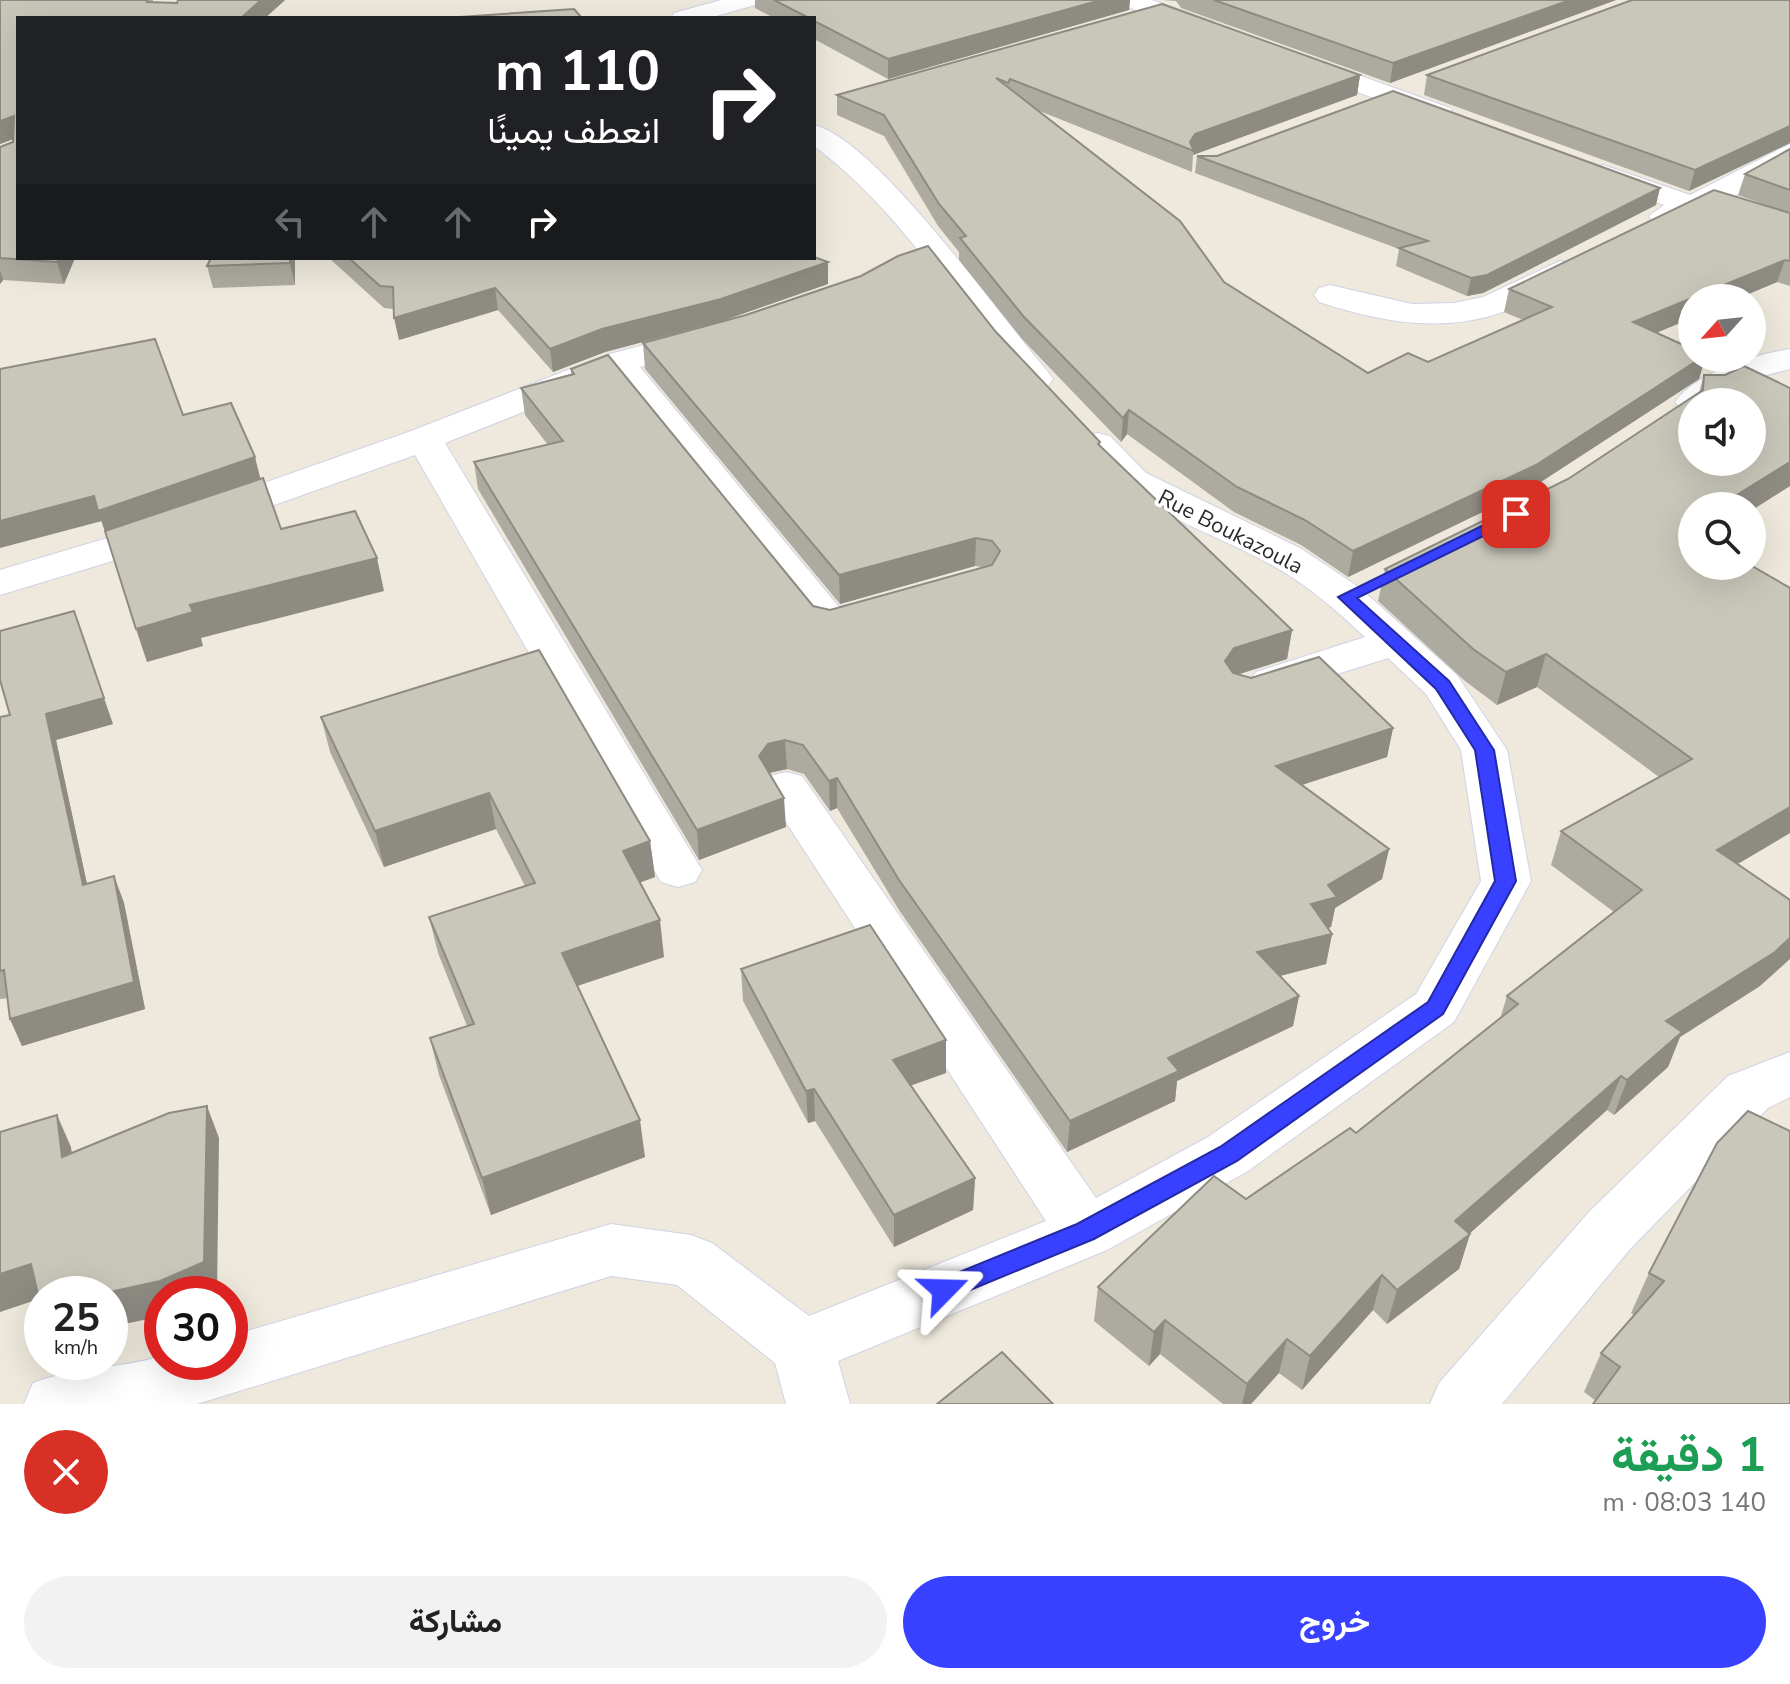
<!DOCTYPE html>
<html lang="ar">
<meta charset="utf-8">
<style>
:root{--surface:#fff;--page:#f2f2f2;--text:#222;--muted:#767676;--accent:#3841ff}
body{margin:0;font-family:"Nunito Sans",Vazirmatn,sans-serif;background:var(--page);color:var(--text);direction:rtl;height:100vh;display:flex;flex-direction:column;font-size:30px;white-space:nowrap}
*{box-sizing:border-box;margin:0}
p{font-size:26px;color:var(--muted)}
.icon{flex:none;width:44px;height:44px;fill:none;stroke:currentColor;stroke-width:2;stroke-linecap:round;stroke-linejoin:round}
.map{position:relative;height:1404px;overflow:hidden;direction:ltr}
.side{display:flex;flex-direction:column;background:var(--surface);flex:1}
.side>*{flex:none}
.banner{position:absolute;left:16px;top:16px;width:800px;height:244px;border-radius:0px;box-shadow:0 8px 32px #0002;direction:rtl;background:#202124;color:#fff;overflow:hidden}
.needle{width:52px;rotate:243deg}
.buttons{position:absolute;left:1678px;top:284px;display:grid;gap:16px}
.buttons a{display:grid;place-items:center;width:88px;height:88px;border-radius:50%;background:var(--surface);box-shadow:0 8px 32px #0002;font-size:40px}
.speed{position:absolute;left:24px;top:1276px;display:flex;gap:16px;font-size:40px;font-weight:700;text-align:center}
.speed>*{display:grid;place-content:center;width:104px;height:104px;border-radius:50%;background:var(--surface);box-shadow:0 8px 32px #0002;line-height:1}
.speed small{font-size:20px;font-weight:400}
.speed .limit{border:12px solid #d22;background:#fff;color:#111}
.pin{position:absolute;display:grid;place-items:center;width:68px;height:68px;color:#fff;margin:-34px;border-radius:16px;box-shadow:0 4px 12px #0006}
.me{position:absolute;width:88px;margin:-44px;rotate:68deg;stroke-linejoin:round;filter:drop-shadow(0 0 6px #0008)}
.turn{display:flex;align-items:center;gap:28px;height:168px;padding:0 24px;font-size:36px}
.turn .icon{width:104px;height:104px;stroke-width:2.5}
.turn b{display:block;font-size:56px;line-height:68px}
.lanes{display:flex;align-items:center;height:76px;padding:0 24px;background:#0003;justify-content:center;gap:40px;direction:ltr}
.lanes .off{opacity:.35}
.round{display:grid;place-items:center;flex:none;width:84px;height:84px;border-radius:42px;background:var(--page)}
.head{display:flex;align-items:center;justify-content:space-between;height:136px;padding:0 24px}
h1{font-size:48px;font-weight:700;line-height:60px;color:#1e9e55}
.cta{display:flex;gap:16px;margin-top:auto;padding:16px 24px}
.cta a{flex:1;height:92px;border-radius:48px;background:var(--accent);color:#fff;font-size:32px;font-weight:700;line-height:92px;text-align:center}
.cta a+a{background:var(--page);color:var(--text)}
.map>svg:first-child{display:block}
.lines{fill:none;stroke-linecap:round;stroke-linejoin:round}
.minor-casing{stroke:#d1d2e5;stroke-width:2}
.minor{fill:#fff;fill-rule:evenodd}
.wall{fill:#adaba0}
.shaded-wall{fill:#8d8b82}
.building{fill:#c9c7ba;stroke:#8d8b82;stroke-width:2;fill-rule:evenodd}
.route{fill:#3841ff;stroke:#242aa6;stroke-width:2}
.labels{text-anchor:middle;stroke-width:7;stroke-linejoin:round;paint-order:stroke}
.street-label{font-size:22px;fill:#2b2b2b;stroke:#fff}
</style>
<div class="map">
<svg width="1790" height="1404" viewBox="0 0 1790 1404">
<rect width="100%" height="100%" fill="#eee9dc"/>
<g class="lines">
<g class="minor-casing">
<g id="minor">
<path d="M721,0h38l-4,5 -46,13h-38l3,-5z"/>
<path d="M1118,0h34l62,22 3,5 -3,5h-18l-74,-27z"/>
<path d="M1303,55l147,53 4,6 -4,6h-18l-138,-52 -4,-5z"/>
<path d="M814,125c64,16 186,192 234,247l5,7 -5,7 -12,3 -12,-3c-68,-81 -124,-176 -210,-240z"/>
<path d="M1790,144v19c-31,18 -103,68 -137,59l-4,-6 15,-11 -71,-25 -4,-6 4,-6 10,-3 87,30z"/>
<path d="M1560,261l11,2 5,7 -5,7c-21,11 -43,25 -65,34 -63,23 -126,11 -187,-9l-5,-7 5,-7 11,-3 82,19 42,-1 29,-6z"/>
<path d="M700,330l12,3 5,7 -5,7 -72,20 199,240 31,-8 15,3 6,9c-13,19 -55,26 -76,21l-203,-255 -167,66 257,427 -7,12 -17,5 -17,-5 -246,-427 -273,97 -142,43v-25l114,-34 297,-105 195,-76z"/>
<path d="M1790,349v20l-27,7 -47,26h-24v10l-11,-3 -6,-7c21,-30 81,-48 115,-53z"/>
<path d="M1097,433l13,3 36,37 154,75 60,40 97,87 50,75 24,131 -77,141 -206,149 -141,79 -269,111 12,43h-64l-11,-41 -98,-78 -66,-9 -414,128h-173l9,-21c41,-16 87,-14 129,-27v6h68v-26l381,-112 80,11 21,8 97,73 237,-95 -283,-434 7,-11 16,-4 16,4 294,422 112,-61 208,-143 65,-113 -20,-131 -35,-56 -38,-36 -117,37 -15,-3 -7,-10 7,-10 109,-35c-29,-27 -61,-55 -97,-74 -64,-35 -146,-57 -189,-119l5,-8z"/>
<path d="M1790,1052v45l-22,11 -137,140 -129,156h-72l9,-21 150,-171 139,-136z"/>
</g>
</g>
<use href="#minor" class="minor"/>
</g>
<g class="wall">
<path d="M0,0h153v2l24,1 1,-3h107l-20,18h-247l57,240 -11,26 -61,-4 -3,4v-137l13,-5v-3l-13,5z"/>
<path d="M755,0h375l-1,10 -241,69 -74,-40v-21h-40l-19,-10z"/>
<path d="M1162,0h454l-226,83 -209,-75 -5,-7z"/>
<path d="M1790,0v143l-101,48 -265,-96 3,-20z"/>
<path d="M1162,4l198,71 -3,20 -164,60 -1,17 -155,-62 187,172 144,91 60,-11 95,-42 -19,-8 5,-23 270,-79 -41,-15 7,-21 45,-25v137l-13,-4 -121,51 36,25h13l-6,21 -169,110 -182,88 -47,-32 -67,-33 -107,-78 -6,8 -98,-102 -64,-80v-8l-21,-26 -54,-90 -47,-21v-20z"/>
<path d="M1197,156l459,49 -173,88 -16,3 -71,-30 3,-17 -204,-76z"/>
<path d="M295,258v27l-82,3 -6,-22z"/>
<path d="M329,258h485l14,26 -106,37 -117,31 -52,20 -55,-62 -99,30 -5,-31 -10,-1z"/>
<path d="M996,332l104,110v4l192,184 -5,29 -48,15 154,54 -6,29 -85,28 87,64 -7,30 -47,29 -4,19 -3,1 4,6 -6,30 -46,12 19,20 -6,30 -116,55 -2,20 -108,51 -168,-242 -62,-102 -7,3 -26,-37 -17,-5 -18,4 17,54 -87,33 -221,-371 -4,-27 74,-17 -23,-30 -4,-27 50,-14v-5l242,237 17,4 152,-43 -7,-1 -135,38 -195,-235 -2,-26z"/>
<path d="M1704,375l86,13v98l-38,24 -60,-4v60l98,22v245l-53,31 23,122 -80,51 -12,30 -54,48 -7,-5 -138,124h1l-11,35 -72,55 -14,-14 -71,80 -23,-17 -28,31h-28l-63,-50 -11,12 -55,-45 4,-34 258,-154 144,-114 7,-23 107,-84 -63,-47 10,-34 98,-54 -122,-90 -40,18 -32,-24 -87,-80 7,-32 183,-90 131,-86z"/>
<path d="M0,717l113,7 -57,16 31,144 27,-8 10,27 21,106 -123,37 -12,-27 -2,-21 -8,1z"/>
<path d="M321,717l329,124 5,36 -15,5 24,75 -87,29 68,171 -154,58 -52,-140 -9,-37 37,-12 -29,-73 -9,-36 96,-31 -29,-57 -112,38 -54,-115z"/>
<path d="M741,969l205,71v33l-35,12 64,93 -2,32 -79,37 -79,-126 -7,2 -65,-122z"/>
<path d="M1790,1131l-194,270 -12,-9 17,-39 33,-38 -3,-2 18,-40z"/>
</g>
<g class="shaded-wall">
<path d="M261,0h24l-20,18h-24z"/>
<path d="M1101,0h29l-1,10 -241,69v-20z"/>
<path d="M1570,0h46l-226,83 3,-20z"/>
<path d="M1360,75l-3,20 -164,60 1,-4 -4,-9 5,-8z"/>
<path d="M14,116l4,21 -18,7v-23z"/>
<path d="M1790,126v17l-101,48 6,-21z"/>
<path d="M1660,188l-4,17 -173,88 -16,3 4,-18z"/>
<path d="M59,258h16l-11,26 -7,-22z"/>
<path d="M290,258h5v27l-5,-22z"/>
<path d="M1785,260l-8,22 -38,16h-47v20l-65,27 6,-23z"/>
<path d="M828,262v22l-106,37 -117,31 -52,20 -3,-23 52,-20z"/>
<path d="M0,270l3,10 -3,4z"/>
<path d="M495,288l3,22 -99,30 -5,-22z"/>
<path d="M1701,358h4l-6,21 -169,110 -182,88 5,-26z"/>
<path d="M1129,410l-2,24 -6,8 2,-24z"/>
<path d="M255,457l6,24 -155,54 -8,-24z"/>
<path d="M1790,462v24l-38,24v-4h-33z"/>
<path d="M94,496l8,25 -102,27v-27z"/>
<path d="M976,538l-1,28 -135,38 -1,-29z"/>
<path d="M377,558l7,33 -183,47 2,8 -56,16 -11,-33 54,-24z"/>
<path d="M1292,630l-5,29 -57,18 -5,-16 9,-13z"/>
<path d="M1546,654l-9,33 -40,18 9,-33z"/>
<path d="M104,698l9,26 -57,16 37,172 -10,-27 -37,-171z"/>
<path d="M1393,728l-6,29 -116,38 5,-29z"/>
<path d="M785,740l2,29 -18,4 -10,-17 9,-12z"/>
<path d="M837,778v30l-7,3 -1,-30z"/>
<path d="M489,793l7,36 -112,38 -9,-36z"/>
<path d="M784,798l2,29 -87,33 -2,-30z"/>
<path d="M1790,807v26l-86,51 13,-34z"/>
<path d="M650,841l5,36 -27,10 -5,-36z"/>
<path d="M1389,849l-7,30 -47,29 -4,19 -26,7 6,-30 17,-19z"/>
<path d="M114,876l10,27 21,106 -123,37 -12,-27z"/>
<path d="M660,920l4,37 -96,32 -6,-36z"/>
<path d="M1332,934l-6,30 -74,19 5,-31z"/>
<path d="M1790,938v21l-30,27 -80,51 -12,30 -54,48 13,-35 39,-59z"/>
<path d="M1299,996l-6,30 -116,55 -2,20 -108,51 3,-31 98,-63z"/>
<path d="M946,1040v33l-53,19v-32z"/>
<path d="M1621,1076l-14,34 -149,134 12,-10 -11,35 -72,55 10,-34 58,-69z"/>
<path d="M814,1089l1,32 -7,2 -2,-32z"/>
<path d="M207,1106l12,32 -2,156h-55v22l-52,11v-33h-9z"/>
<path d="M57,1115l14,32 6,42 -15,-32z"/>
<path d="M640,1120l5,37 -154,58 -9,-37z"/>
<path d="M975,1178l-2,32 -79,37v-32z"/>
<path d="M31,1264l11,34 -42,14v-38z"/>
<path d="M1382,1275l-9,35 -71,80 8,-34z"/>
<path d="M1165,1320l-5,34 -11,12 5,-34z"/>
<path d="M1287,1339l-8,34 -28,31h-9l5,-20z"/>
</g>
<g class="building">
<path d="M0,0h148l-1,2 30,1 1,-3h83l-20,18h-223v240h41l-2,4 -57,-4v-111l13,-5 1,-26 -14,5z"/>
<path d="M774,0h327l-213,59 -74,-38v-3h-5z"/>
<path d="M1214,0h356l-177,63z"/>
<path d="M1632,0h158v126l-95,44 -268,-95z"/>
<path d="M1162,4l198,71 -165,59 -5,8 4,9 -184,-72 -2,4 -12,-5 184,143 44,61 144,91 40,-20 20,9 124,-55 -43,-18 205,-99 76,23v48l-5,-1 -152,62 59,27v9h9l-165,107 -183,86 -48,-31 -68,-33 -108,-77 -6,8 -99,-101 -64,-79 6,-2 -27,-32 -55,-89 -47,-20z"/>
<path d="M574,9l8,9h-137z"/>
<path d="M1393,91l267,97 -173,87 -16,3 -72,-30 29,-7 -231,-85h20z"/>
<path d="M1790,149v41l-45,-16z"/>
<path d="M928,246l68,86 104,110 -2,2 194,186 -58,18 -9,13 8,12 18,5 68,-21 74,71 -117,38 113,83 -61,36 9,12 -26,7 21,30 -75,18 42,44 -131,62 11,13 -109,50 -171,-241 -62,-102 -8,3 -26,-36 -18,-5 -17,4 -9,12 25,42 -87,32 -223,-368 89,-21 -42,-53 53,-14 -3,-5 37,-14 205,251 17,4 162,-45 8,-14 -8,-10 -16,-3 -137,37 -196,-232 103,-28 115,-39 37,-20z"/>
<path d="M814,257l14,5 -107,37 -119,30 -52,20 -55,-61 -101,30 -1,-31 -13,-1 -31,-28h465z"/>
<path d="M211,258h79v5l-83,3z"/>
<path d="M155,339l28,76 48,-12 24,54 -157,54 -4,-15 -94,25v-152z"/>
<path d="M1744,366l46,22v74l-71,44h-27v60h60l38,22v219l-73,43 73,50v38l-15,14 -109,69 16,11 -55,48 -6,-4 -166,145 15,13 -73,56 -15,-15 -72,81 -23,-17 -40,45 -82,-64 -11,12 -56,-45 116,-111 32,23 104,-71 6,5 162,-129 -11,-8 135,-106 -81,-59 131,-72 -146,-105 -40,18 -33,-23 -88,-80 183,-90 135,-89 1,-15h21zM1692,402h60v60h-60z"/>
<path d="M263,478l18,51 74,-18 22,47 -187,47 3,7 -57,17 -31,-98z"/>
<path d="M74,611l30,87 -58,16 37,171 31,-9 20,106 -124,37 -6,-49 -4,1v-254l10,-2 -10,-35v-49z"/>
<path d="M539,650l111,191 -27,10 37,69 -98,33 78,167 -158,58 -52,-140 44,-14 -45,-107 106,-34 -46,-90 -114,38 -54,-114z"/>
<path d="M870,925l76,115 -53,20 82,118 -81,37 -80,-126 -8,2 -65,-122z"/>
<path d="M207,1106l-3,156 -44,19 -59,13h-59v13h-1l-10,-43 -31,10v-142l57,-17 5,42 107,-44z"/>
<path d="M1748,1111l42,20v273h-197l27,-37 -19,-14 63,-72 -15,-8 68,-130z"/>
<path d="M1002,1352l51,52h-116z"/>
</g>
<path class="route" d="M1516,509l8,5 -2,3 -165,81 92,83 45,69 22,131 -73,133 -206,147 -143,78 -141,58 -9,4 -9,-4 -4,-7 4,-8 142,-58 143,-77 208,-145 67,-121 -20,-131 -39,-61 -98,-92z"/>
<g class="labels">
<g class="street-label">
<text transform="translate(1231 531) rotate(27)" y="8">Rue Boukazoula</text>
</g>
</g>
</svg>
<div class="buttons">
<a><svg class="needle" viewBox="-14 -14 28 28"><path d="M0-13l5 13h-10z" fill="#e53935"/><path d="M0 13l5-13h-10z" fill="#767676"/></svg></a>
<a><svg class="icon" aria-label="sound" viewBox="0 0 24 24"><path d="M4 9h4l5-4v14l-5-4H4zM17 9q2 3 0 6"/></svg></a>
<a><svg class="icon" aria-label="search" viewBox="0 0 24 24"><circle cx="10" cy="10" r="6"/><path d="M15 15l6 6"/></svg></a>
</div>
<div class="speed"><div>25<small>km/h</small></div><div class="limit">30</div></div>
<div class="pin" style="left:1516px;top:514px;background:#d93025"><svg class="icon" aria-label="arrive" viewBox="0 0 24 24"><path d="M6 21V4h12l-3 4 3 4H6"/></svg></div>
<svg class="me" style="left:944px;top:1290px" viewBox="-20 -20 40 40"><path d="M0-17L14 15 0 8-14 15z" fill="#3841ff" stroke="#fff" stroke-width="4"/></svg>
<div class="banner">
<div class="turn"><svg class="icon" aria-label="right" viewBox="0 0 24 24"><path d="M7 20v-9h11M14 6l5 5-5 5"/></svg><div><b>110 m</b>انعطف يمينًا</div></div>
<div class="lanes"><svg class="icon off" aria-label="left" viewBox="0 0 24 24"><path d="M17 20v-9H6M10 6l-5 5 5 5"/></svg><svg class="icon off" aria-label="ahead" viewBox="0 0 24 24"><path d="M12 20V5M6 11l6-6 6 6"/></svg><svg class="icon off" aria-label="ahead" viewBox="0 0 24 24"><path d="M12 20V5M6 11l6-6 6 6"/></svg><svg class="icon" aria-label="right" viewBox="0 0 24 24"><path d="M7 20v-9h11M14 6l5 5-5 5"/></svg></div>
</div>
</div>
<section class="side">
<div class="head"><div><h1>1 دقيقة</h1><p>140 m · 08:03</p></div><a class="round" style="background:#d93025;color:#fff"><svg class="icon" aria-label="close" viewBox="0 0 24 24"><path d="M6 6l12 12M18 6L6 18"/></svg></a></div>
<div class="cta"><a>خروج</a><a>مشاركة</a></div>
</section>
